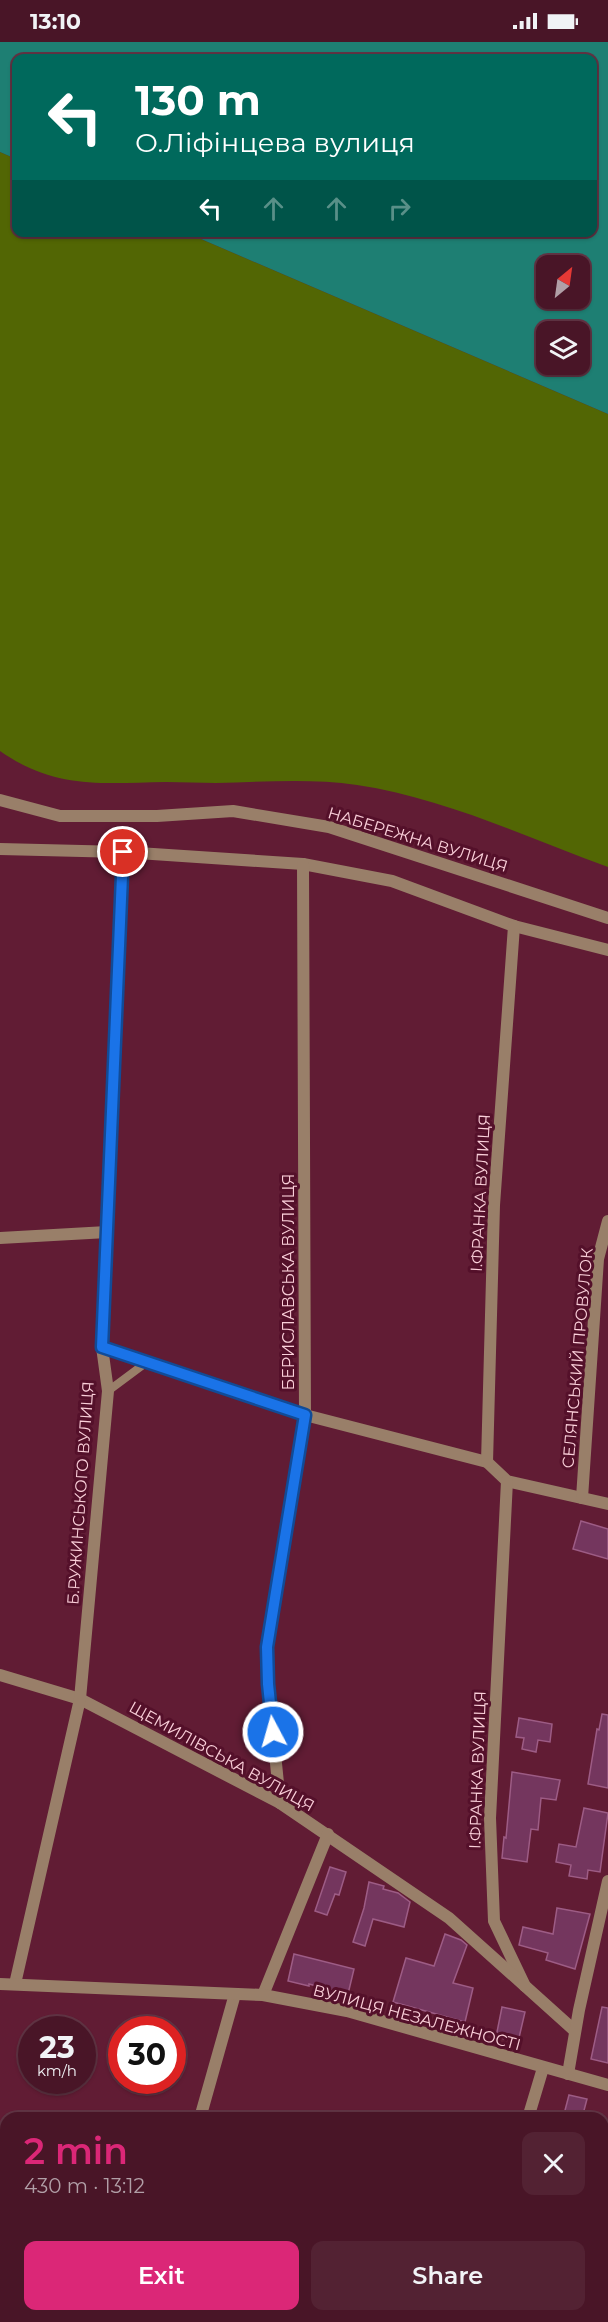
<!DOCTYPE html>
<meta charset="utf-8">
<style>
:root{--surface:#491527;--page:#532233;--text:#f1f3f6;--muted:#b19fa7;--line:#613444;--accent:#db2777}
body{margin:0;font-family:Montserrat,sans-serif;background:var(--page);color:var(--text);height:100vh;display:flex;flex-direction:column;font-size:22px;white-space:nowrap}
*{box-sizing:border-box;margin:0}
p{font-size:20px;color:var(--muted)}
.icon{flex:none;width:33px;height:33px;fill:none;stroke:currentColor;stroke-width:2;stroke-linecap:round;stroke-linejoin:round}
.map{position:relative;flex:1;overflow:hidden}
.side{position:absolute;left:0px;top:2070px;width:609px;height:210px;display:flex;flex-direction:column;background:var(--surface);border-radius:18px 18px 0 0;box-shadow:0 2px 4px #0004,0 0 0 2px var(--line)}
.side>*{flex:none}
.top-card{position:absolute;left:12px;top:12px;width:585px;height:183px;border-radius:12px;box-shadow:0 2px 4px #0004,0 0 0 2px var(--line);background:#00695c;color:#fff;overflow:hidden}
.needle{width:39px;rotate:29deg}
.buttons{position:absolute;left:536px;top:213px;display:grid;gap:12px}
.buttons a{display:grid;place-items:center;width:54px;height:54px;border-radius:12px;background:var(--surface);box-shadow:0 2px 4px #0004,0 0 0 2px var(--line);font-size:30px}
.speed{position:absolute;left:18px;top:1974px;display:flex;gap:12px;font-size:30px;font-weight:700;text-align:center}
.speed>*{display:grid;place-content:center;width:78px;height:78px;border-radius:50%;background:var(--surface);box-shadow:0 2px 4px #0004,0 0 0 2px var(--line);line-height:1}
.speed small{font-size:15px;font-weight:400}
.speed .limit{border:9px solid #d22;background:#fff;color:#111}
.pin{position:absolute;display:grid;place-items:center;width:51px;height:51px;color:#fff;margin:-26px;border:3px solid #fff;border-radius:50%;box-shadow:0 2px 6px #0007}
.me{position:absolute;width:66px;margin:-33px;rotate:354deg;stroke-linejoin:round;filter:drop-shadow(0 0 4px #0008)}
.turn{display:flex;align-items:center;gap:21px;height:126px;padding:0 24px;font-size:27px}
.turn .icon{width:78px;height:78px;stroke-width:2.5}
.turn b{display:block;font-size:42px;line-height:51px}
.lanes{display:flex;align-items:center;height:57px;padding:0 24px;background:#0003;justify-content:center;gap:30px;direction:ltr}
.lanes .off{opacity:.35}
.round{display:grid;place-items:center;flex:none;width:63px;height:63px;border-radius:12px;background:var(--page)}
.head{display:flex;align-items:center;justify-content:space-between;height:102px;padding:0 24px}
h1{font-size:36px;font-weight:600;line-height:45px;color:var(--accent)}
.cta{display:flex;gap:12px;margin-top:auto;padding:12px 24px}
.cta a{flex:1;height:69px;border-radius:12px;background:var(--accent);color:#fff;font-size:24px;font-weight:600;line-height:69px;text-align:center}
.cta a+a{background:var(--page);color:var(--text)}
.status{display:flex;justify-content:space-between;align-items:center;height:42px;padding:0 30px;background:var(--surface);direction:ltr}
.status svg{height:16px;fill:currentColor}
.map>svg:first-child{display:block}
.green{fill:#526604}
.water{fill:#1e7f73;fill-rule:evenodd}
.building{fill:#74365e;stroke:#9d5c85;stroke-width:1.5}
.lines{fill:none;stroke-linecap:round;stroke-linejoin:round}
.service{stroke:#997f69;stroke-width:8}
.minor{stroke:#997f69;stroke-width:12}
.tertiary{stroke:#997f69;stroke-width:12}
.route-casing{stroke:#114b97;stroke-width:15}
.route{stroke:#1a73e8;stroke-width:10}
.labels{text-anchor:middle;stroke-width:6;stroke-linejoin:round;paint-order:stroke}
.street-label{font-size:16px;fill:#fbd0da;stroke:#54102a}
</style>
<div class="status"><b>13:10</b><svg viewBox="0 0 49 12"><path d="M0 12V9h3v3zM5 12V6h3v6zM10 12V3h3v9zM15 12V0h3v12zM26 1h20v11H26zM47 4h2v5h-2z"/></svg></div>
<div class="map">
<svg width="608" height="2280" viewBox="0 0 608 2280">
<rect width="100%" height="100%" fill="#611c34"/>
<path class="green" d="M0,110l16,7v73l171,1 421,181v453c-82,-30 -164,-69 -251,-82 -47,-7 -93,-3 -141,-2 -16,0 -33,-1 -50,-1 -64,1 -110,8 -166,-31z"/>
<path class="water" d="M0,0h608v372l-421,-181 405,-1v-174h-576v101l-16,-7zM546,224h33v32h-33zM546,290h33v32h-33z"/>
<g class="building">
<path d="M581,1479l27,8v30l-35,-10z"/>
<path d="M602,1672l6,1v73l-20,-4 9,-55 2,1z"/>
<path d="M519,1676l33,6 -2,18 -12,-2 -2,12 -14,-3 2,-11 -8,-1z"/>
<path d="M512,1730l48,8 -4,20 -15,-2 -3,32 -7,-1 -4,33 -25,-4 2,-21 2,1z"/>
<path d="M584,1766l24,5 -8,59 -12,-2 -1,9 -18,-3 2,-11 -15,-3 3,-18 17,3z"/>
<path d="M330,1825l16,5 -7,23 -4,-1 -8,21 -12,-4z"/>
<path d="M369,1840l15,4 -1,3 15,4 12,9 -6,25 -31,-8 -8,27 -12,-4 11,-34z"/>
<path d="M557,1866l33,6 -15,55 -29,-9 2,-7 -29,-8 4,-18 30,7z"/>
<path d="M445,1892l16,6 6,5 -14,38 20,5 -8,34 -72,-20 13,-44 28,8z"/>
<path d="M294,1912l60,15 -6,25 -39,-10v2l-21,-5z"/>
<path d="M502,1965l23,5 -7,30 -22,-5z"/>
<path d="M602,1965l6,1v55l-17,-4z"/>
<path d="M569,2053l18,4 -5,19h-19z"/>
</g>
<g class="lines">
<path class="service" d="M108,1349l39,-29"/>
<g class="minor">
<path d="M0,758l60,16h97l76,-5 96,16 279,91"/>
<path d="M0,807l123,3 180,12 89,17 122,45 94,24"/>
<path d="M0,1196l107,-6"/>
<path d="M102,1305l203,68 182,47 20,19 101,23"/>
<path d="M487,1420l7,-257 20,-279"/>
<path d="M507,1439l-17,337 4,103 31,65 50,45"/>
<path d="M582,1456l16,-239 10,-38"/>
<path d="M0,1633l80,24 200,104 169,115 76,68"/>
<path d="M280,1761l-12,-119 -1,-37 38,-232 -2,-551"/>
<path d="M15,1942l65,-285 28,-308 -6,-44 21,-495"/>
<path d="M263,1953l65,-161"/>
<path d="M568,2032l11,-64 29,-129"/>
<path d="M200,2076l35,-124"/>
<path d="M528,2076l15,-50"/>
<path d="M0,2252l6,2"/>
<path d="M76,2274l21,6"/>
<path d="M142,2280l1,-6"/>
<path d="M464,2280l2,-6"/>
</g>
<path class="tertiary" d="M0,1942l263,11 84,16 261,74"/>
</g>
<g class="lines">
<g class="route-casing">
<path id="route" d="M123,810l-21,495 203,68 -38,232 1,37 5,48"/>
</g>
<use href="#route" class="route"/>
</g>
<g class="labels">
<g class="street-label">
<text transform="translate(418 797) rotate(17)" y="6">НАБЕРЕЖНА ВУЛИЦЯ</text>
<text transform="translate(480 1151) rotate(-87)" y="6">І.ФРАНКА ВУЛИЦЯ</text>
<text transform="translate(288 1240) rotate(-90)" y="6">БЕРИСЛАВСЬКА ВУЛИЦЯ</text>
<text transform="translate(577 1316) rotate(-85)" y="6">СЕЛЯНСЬКИЙ ПРОВУЛОК</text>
<text transform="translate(80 1451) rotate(-86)" y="6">Б.РУЖИНСЬКОГО ВУЛИЦЯ</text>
<text transform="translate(222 1714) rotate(29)" y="6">ЩЕМИЛІВСЬКА ВУЛИЦЯ</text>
<text transform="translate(477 1728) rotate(-88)" y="6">І.ФРАНКА ВУЛИЦЯ</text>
<text transform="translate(417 1975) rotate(15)" y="6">ВУЛИЦЯ НЕЗАЛЕЖНОСТІ</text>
</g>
</g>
</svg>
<div class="buttons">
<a><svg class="needle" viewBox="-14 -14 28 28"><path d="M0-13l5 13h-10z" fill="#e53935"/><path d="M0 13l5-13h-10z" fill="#b19fa7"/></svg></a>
<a><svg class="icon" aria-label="layers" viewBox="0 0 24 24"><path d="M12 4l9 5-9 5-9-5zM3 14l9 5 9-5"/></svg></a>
</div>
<div class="speed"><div>23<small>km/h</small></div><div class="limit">30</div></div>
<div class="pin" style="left:123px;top:810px;background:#d93025"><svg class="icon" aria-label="arrive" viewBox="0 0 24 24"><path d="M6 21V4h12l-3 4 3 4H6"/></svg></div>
<svg class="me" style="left:273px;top:1690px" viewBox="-20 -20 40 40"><circle r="17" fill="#1a73e8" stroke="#fff" stroke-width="3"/><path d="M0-11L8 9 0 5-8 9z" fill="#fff"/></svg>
<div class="top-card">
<div class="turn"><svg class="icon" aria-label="left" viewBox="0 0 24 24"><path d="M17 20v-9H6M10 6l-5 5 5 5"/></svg><div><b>130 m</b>О.Ліфінцева вулиця</div></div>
<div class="lanes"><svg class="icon" aria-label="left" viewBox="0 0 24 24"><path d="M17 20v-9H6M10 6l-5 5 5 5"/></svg><svg class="icon off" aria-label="ahead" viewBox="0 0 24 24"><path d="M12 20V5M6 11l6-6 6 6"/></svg><svg class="icon off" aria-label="ahead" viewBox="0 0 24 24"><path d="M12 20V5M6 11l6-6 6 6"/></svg><svg class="icon off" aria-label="right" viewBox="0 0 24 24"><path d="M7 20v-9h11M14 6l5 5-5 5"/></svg></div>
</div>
<section class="side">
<div class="head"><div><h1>2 min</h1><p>430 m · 13:12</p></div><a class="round"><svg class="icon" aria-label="close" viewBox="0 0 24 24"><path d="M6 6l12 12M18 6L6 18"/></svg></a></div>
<div class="cta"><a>Exit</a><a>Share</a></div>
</section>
</div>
